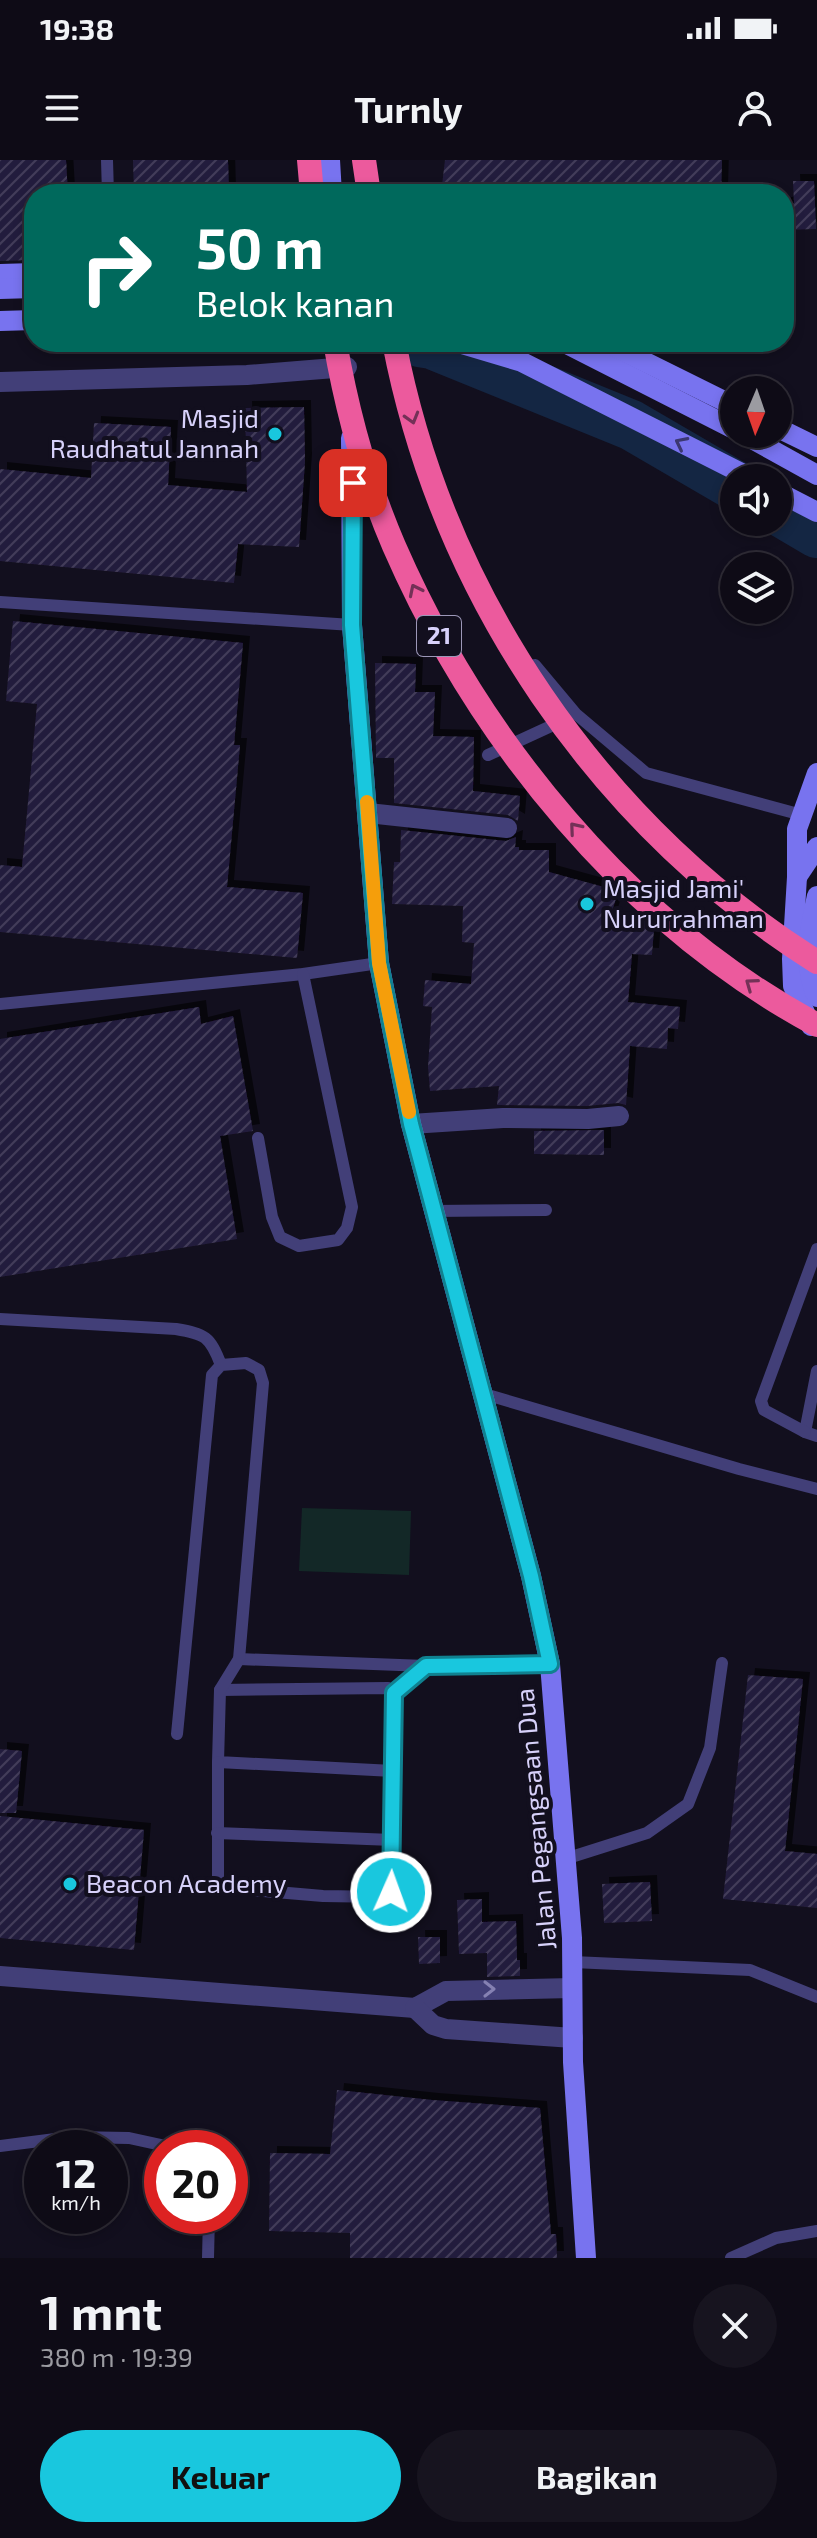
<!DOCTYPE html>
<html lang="id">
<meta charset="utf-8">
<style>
:root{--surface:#0e0b16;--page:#17141f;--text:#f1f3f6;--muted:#9b9ba1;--line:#2e2b35;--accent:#19c7de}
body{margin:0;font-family:"Exo 2",sans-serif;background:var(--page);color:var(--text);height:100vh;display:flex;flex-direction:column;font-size:30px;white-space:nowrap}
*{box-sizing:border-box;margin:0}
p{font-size:26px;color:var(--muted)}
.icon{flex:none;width:44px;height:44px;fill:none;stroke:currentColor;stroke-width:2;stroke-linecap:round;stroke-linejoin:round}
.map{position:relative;height:2098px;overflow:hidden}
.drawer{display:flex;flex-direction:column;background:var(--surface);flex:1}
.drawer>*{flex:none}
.top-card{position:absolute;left:24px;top:24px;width:770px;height:168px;border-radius:32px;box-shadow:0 4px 12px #0003,0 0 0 2px var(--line);background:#00695c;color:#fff;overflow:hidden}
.needle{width:52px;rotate:182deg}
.buttons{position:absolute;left:720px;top:216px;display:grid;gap:16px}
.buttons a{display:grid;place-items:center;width:72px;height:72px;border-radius:50%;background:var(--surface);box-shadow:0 4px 12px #0003,0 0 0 2px var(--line);font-size:40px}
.speed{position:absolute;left:24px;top:1970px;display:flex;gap:16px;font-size:40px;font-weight:700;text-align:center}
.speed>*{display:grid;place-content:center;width:104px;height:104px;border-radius:50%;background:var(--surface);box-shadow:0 4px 12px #0003,0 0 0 2px var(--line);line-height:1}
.speed small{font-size:20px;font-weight:400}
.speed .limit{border:12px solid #d22;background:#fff;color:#111}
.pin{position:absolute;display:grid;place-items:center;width:68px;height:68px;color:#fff;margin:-34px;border-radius:16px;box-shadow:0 4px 12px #0006}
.me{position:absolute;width:88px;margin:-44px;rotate:2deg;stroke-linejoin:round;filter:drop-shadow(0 0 6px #0008)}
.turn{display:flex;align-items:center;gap:28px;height:168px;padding:0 40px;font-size:36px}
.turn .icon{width:104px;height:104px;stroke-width:2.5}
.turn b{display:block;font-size:56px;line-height:68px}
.round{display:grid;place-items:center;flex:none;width:84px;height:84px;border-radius:42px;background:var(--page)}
.headline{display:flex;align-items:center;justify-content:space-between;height:136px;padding:0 40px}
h1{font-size:48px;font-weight:700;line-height:60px}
.primary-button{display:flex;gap:16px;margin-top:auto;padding:16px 40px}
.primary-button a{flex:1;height:92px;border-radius:48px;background:var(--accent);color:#111;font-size:32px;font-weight:700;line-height:92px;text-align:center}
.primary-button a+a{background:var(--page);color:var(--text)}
.status{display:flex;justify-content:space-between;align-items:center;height:56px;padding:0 40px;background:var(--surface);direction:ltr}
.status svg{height:22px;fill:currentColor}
header{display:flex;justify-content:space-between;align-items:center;height:104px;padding:0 40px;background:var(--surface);font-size:36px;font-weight:700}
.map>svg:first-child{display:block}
.grass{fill:#132827}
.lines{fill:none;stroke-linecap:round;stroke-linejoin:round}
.river{stroke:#142643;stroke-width:50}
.building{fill:url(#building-hatch);filter:url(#shadow)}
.lane{stroke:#423f78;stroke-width:12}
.street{stroke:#423f78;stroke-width:20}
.secondary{stroke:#7873ef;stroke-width:20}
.highway{stroke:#ec5a9d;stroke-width:24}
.secondary-bridge{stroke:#7873ef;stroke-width:20}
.highway-bridge{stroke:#ec5a9d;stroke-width:24}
.oneway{stroke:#743157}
.oneway2{stroke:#3b3772}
.oneway3{stroke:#8581b2}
.route-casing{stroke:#108190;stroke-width:20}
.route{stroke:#19c7de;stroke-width:14}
.slow{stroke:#f59e0b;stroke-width:14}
.poi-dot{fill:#19c7de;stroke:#120f1e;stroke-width:3}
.labels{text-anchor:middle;stroke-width:8;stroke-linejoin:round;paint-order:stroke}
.shield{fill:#120f1e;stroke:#9c97b8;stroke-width:2}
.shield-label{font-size:24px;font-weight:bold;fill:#d7d1fa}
.poi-label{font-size:26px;fill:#d7d1fa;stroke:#120f1e;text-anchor:start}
.street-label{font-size:26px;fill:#d7d1fa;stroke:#120f1e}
</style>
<div class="status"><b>19:38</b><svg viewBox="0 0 49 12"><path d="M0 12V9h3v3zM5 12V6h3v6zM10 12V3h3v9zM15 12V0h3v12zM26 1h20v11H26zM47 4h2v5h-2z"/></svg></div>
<header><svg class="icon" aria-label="menu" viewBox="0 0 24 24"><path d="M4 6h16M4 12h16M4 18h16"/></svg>Turnly<svg class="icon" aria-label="person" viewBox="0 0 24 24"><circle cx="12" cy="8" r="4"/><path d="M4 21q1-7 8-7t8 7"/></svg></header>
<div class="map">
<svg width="817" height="2098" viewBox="0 0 817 2098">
<defs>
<pattern id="building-hatch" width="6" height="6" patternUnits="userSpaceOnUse" patternTransform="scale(2)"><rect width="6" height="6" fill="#241d3d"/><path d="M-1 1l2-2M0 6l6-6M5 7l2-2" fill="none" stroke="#433d5a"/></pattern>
<filter id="shadow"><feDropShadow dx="7" dy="-7" stdDeviation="0" flood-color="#0009"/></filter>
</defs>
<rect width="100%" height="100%" fill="#120f1e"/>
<path class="grass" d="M302,1348l109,3 -2,64 -110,-4z"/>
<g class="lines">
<g class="river">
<path d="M419,182l13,2 199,81 103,60"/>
<path d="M778,350l39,23"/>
</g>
</g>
<g class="building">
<path d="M0,0h66l2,34h-34v66l-34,1z"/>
<path d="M133,0h95l1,34h-95z"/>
<path d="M445,0h277l-1,34h-280z"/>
<path d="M793,21h21l2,48 -32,1v-26l10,-1z"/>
<path d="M304,247l1,54 -6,86 -61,-3 -4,39 -234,-22v-92l91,9 3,-55 77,4 -3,58 79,7 -2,-84z"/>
<path d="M13,461l230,22 -9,102h6l-13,142 76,6 -6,65 -297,-26v-67l22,2 15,-163 -31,-3z"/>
<path d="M375,503l41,1 -1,28h20l-2,44 41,1 -1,54 47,5 -2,25 -10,-6 -114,-12v-45h-18z"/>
<path d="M401,670l105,11 10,-4 -1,10h4v3h30v22l62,17 6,6 -7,23 35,3 9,7 -2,27 -20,-1 -4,48 52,5 -2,22 -10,-1 -1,21 -37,-3 -4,59 -8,-2 -31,3 -90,-1 2,-19 -69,5 -2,-24 4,-60 -9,-1 2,-26 46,4 3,-41 -12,-1 1,-36 -71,-2 2,-42h6z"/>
<path d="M199,847l2,17 32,-8 20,115 -33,5 17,103 -237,38v-238z"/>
<path d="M604,970v25l-70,-1v-23z"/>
<path d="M748,1515l55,4 -18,172 32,3v54l-94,-9z"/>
<path d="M0,1589l22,2 -6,62h-16z"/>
<path d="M0,1656l144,14 -10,120 -134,-12z"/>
<path d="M650,1722l2,39 -48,2 -2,-39z"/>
<path d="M482,1739v23l34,-1 1,39h3v16l-33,1v-24l-28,1 -2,-54z"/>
<path d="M418,1777h22v26l-21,1z"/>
<path d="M337,1930l95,10 108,8 11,126h5l1,24h-207v-25l-81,-2 1,-78 60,1z"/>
</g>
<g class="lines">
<g class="lane">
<path d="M107,0l1,34"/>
<path d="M0,442l352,23"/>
<path d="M535,505l41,49 70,59 156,42"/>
<path d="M488,595l74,-34"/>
<path d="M0,844l303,-30 76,-11"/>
<path d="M258,978l14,79 8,20 19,9 39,-6 9,-12 5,-21 -49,-233"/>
<path d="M433,1051l113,-1"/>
<path d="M0,1159l176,10c29,5 34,7 45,36"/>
<path d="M817,1211l-12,61 12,4"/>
<path d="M481,1233l258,76 78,20"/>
<path d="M805,1272l-41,-22 -3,-9 56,-152"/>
<path d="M239,1499l187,7 124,-2"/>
<path d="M220,1530l168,-2 6,5"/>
<path d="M394,1533l32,-27"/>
<path d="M177,1574l35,-359 9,-10 25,-2 13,7 4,13 -24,276 -19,31 -2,72 175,9"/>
<path d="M218,1602v122l11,4 94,8 62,1 6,-5 2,-8 1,-191"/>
<path d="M217,1673l175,7"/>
<path d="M565,1699l82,-26 41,-29 22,-56 12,-85"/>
<path d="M573,1802l177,8 67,27"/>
<path d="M0,1986l71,-9 58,1 46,10"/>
<path d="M208,2098l1,-42"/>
<path d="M731,2098l45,-20 41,-7"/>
</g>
<g class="street">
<path d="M0,222l247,-7 100,-8"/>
<path d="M368,653l139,15"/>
<path d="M411,964l92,-6 85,1 31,-3"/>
<path d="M0,1816l415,32 31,-17 126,-3"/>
<path d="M415,1848l18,17 13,4 127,9"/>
</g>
<g class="secondary">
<path d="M330,0l2,34"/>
<path d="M0,114l34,-1"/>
<path d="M0,129l34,-1"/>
<path d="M0,161l34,-1"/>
<path d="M455,182l67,20 229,116"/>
<path d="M563,182l171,87"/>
<path d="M605,182l129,64"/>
<path d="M778,268l39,19"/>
<path d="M743,274l74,41"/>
<path d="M351,278l1,187 27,338 32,161 120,452 19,88 22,274 1,124 13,196"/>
<path d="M778,332l39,20"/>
<path d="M797,717l20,-30"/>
<path d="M811,866l-18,-40 -1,-27 5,-82v-48l20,-56"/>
</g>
<g class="highway">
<path d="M309,0l3,34"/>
<path d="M364,0l5,34"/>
</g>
<path class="secondary-bridge" d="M817,736c-8,35 -15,67 0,101"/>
<g class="highway-bridge">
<path d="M335,182c12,69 31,139 59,204 85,195 234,377 423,479"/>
<path d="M394,182c49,254 204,482 423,620"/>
</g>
</g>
<defs><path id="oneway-chevron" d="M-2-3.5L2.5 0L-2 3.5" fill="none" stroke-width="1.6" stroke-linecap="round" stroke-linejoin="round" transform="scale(2)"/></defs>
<g class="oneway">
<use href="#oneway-chevron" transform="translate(412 258) rotate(74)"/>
<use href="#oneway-chevron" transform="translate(415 430) rotate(-116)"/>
<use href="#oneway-chevron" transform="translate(575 668) rotate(-130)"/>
<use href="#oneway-chevron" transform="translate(751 824) rotate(-144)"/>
</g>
<use class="oneway2" href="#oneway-chevron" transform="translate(681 283) rotate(-153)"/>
<use class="oneway3" href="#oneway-chevron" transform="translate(489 1829)"/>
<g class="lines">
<g class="route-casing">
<path id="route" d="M353,323l-1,142 27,338 32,161 120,452 19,88 -124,2 -32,27 -3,199"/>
</g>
<use href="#route" class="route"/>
<path class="slow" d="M367,642l12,161 30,149"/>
</g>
<g class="poi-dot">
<circle cx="275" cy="274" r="8"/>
<circle cx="587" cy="744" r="8"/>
<circle cx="70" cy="1724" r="8"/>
</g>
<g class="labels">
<rect class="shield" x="417" y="456" width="44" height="40" rx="6"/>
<g class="shield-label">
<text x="439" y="484">21</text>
</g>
<g class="poi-label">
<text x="259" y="268" text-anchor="end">Masjid<tspan x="259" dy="30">Raudhatul Jannah</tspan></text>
<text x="603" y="738">Masjid Jami'<tspan x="603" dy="30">Nururrahman</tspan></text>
<text x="86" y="1733">Beacon Academy</text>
</g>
<g class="street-label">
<text transform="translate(536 1659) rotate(-95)" y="9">Jalan Pegangsaan Dua</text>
</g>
</g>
</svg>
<div class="buttons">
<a><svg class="needle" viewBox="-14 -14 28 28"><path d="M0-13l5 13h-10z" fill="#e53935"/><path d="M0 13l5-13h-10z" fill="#9b9ba1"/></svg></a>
<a><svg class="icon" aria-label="sound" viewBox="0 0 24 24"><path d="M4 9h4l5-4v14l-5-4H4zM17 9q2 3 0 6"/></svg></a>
<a><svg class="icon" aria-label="layers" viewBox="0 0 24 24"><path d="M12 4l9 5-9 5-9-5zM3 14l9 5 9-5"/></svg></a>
</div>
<div class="speed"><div>12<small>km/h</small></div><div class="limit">20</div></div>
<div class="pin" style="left:353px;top:323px;background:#d93025"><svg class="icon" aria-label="arrive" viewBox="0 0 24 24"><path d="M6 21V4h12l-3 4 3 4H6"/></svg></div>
<svg class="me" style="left:391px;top:1732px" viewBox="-20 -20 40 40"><circle r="17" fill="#19c7de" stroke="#fff" stroke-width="3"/><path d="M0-11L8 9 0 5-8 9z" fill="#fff"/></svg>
<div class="top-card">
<div class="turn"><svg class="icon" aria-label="right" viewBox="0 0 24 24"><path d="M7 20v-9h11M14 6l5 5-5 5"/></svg><div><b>50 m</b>Belok kanan</div></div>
</div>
</div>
<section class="drawer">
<div class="headline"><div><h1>1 mnt</h1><p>380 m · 19:39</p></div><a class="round"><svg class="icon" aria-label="close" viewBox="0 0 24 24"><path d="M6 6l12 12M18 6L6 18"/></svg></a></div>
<div class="primary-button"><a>Keluar</a><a>Bagikan</a></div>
</section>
